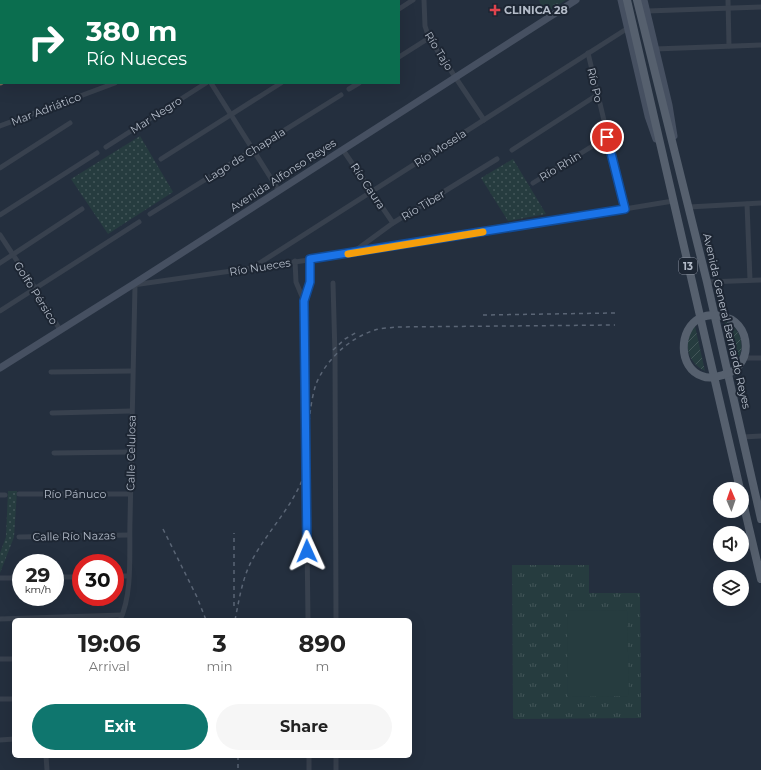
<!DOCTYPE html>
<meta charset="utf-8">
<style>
:root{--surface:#fff;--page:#f6f6f6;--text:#222;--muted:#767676;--accent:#0f766e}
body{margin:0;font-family:Montserrat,sans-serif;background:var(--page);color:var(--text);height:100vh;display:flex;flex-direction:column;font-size:15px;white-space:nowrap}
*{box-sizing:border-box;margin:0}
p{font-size:13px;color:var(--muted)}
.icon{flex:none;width:22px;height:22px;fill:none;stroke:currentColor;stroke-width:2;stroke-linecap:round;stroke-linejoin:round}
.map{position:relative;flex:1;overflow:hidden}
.details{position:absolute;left:12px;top:618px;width:400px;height:140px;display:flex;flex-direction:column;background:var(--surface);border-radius:6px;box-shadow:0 4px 16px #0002}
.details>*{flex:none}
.top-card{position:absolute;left:0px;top:0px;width:400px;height:84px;box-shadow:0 4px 16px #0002;background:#0b6e4f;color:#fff;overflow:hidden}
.needle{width:26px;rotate:358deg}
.fabs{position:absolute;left:713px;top:482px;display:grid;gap:8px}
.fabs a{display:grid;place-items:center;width:36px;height:36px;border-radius:50%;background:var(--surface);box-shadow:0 4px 16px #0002;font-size:20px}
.speed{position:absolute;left:12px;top:554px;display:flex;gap:8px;font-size:20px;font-weight:700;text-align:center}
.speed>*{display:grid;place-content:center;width:52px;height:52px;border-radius:50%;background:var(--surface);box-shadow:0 4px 16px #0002;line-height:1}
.speed small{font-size:10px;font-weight:400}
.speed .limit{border:6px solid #d22;background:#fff;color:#111}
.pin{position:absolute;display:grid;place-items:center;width:34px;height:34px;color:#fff;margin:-17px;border:2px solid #fff;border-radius:50%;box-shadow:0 1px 4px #0007}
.me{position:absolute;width:44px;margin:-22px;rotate:359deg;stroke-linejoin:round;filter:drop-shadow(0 0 3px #0008)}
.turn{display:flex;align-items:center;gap:14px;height:84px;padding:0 20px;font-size:18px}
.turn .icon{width:52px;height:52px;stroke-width:2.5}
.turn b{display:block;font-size:28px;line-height:34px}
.eta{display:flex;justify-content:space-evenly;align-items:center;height:68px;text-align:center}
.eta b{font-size:24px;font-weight:700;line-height:28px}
.action{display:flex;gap:8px;margin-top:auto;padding:8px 20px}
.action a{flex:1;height:46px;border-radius:24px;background:var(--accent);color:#fff;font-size:16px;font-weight:700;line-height:46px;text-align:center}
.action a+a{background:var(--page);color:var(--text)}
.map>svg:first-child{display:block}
.grass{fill:url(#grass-tufts)}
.park{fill:url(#park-dots)}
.garden{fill:url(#garden-furrows)}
.pitch{fill:#263c3f}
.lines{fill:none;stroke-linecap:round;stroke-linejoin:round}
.street{stroke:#38414e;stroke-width:5}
.secondary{stroke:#465061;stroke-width:7}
.primary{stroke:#56606e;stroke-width:8}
.highway{stroke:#746855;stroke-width:9}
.rail{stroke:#5a6575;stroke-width:1.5;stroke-dasharray:4 4;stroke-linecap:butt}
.route-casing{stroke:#114b97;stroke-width:10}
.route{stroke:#1a73e8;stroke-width:7}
.slow{stroke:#f59e0b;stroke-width:7}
.health-dot{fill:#e0444e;stroke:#1d2633;stroke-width:1.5}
.labels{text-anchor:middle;stroke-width:4;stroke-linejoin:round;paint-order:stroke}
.shield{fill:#1d2633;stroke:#878f9c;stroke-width:1}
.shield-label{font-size:10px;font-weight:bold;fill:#b4bcc9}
.poi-label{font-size:11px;font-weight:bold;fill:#b4bcc9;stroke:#1d2633;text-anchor:start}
.street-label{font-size:11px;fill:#b4bcc9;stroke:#1d2633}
</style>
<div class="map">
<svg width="761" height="770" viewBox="0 0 761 770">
<defs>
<pattern id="grass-tufts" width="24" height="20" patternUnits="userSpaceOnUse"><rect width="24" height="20" fill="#263c3f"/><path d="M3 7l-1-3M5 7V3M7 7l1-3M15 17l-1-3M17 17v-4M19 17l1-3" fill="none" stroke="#435659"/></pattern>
<pattern id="park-dots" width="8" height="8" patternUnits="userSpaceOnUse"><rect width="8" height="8" fill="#263c3f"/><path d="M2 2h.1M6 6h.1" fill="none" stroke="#435659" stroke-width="1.8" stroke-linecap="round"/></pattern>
<pattern id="garden-furrows" width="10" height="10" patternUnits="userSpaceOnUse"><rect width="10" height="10" fill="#263c3f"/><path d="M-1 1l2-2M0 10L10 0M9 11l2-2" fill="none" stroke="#435659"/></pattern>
</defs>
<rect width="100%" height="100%" fill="#242f3e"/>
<g class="grass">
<path d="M539,0h27l-22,14z"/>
<path d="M512,565h77v28h51l1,125 -126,1 -2,-1z"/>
</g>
<g class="park">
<path d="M140,136l33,56 -65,42 -37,-55z"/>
<path d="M513,159l33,55 -38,7 -27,-43z"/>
<path d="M8,491h9l-3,46 -14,36v-20l6,-16z"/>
</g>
<g class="garden">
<path d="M724,320c17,8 24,29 10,44z"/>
<path d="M695,326l10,45c-18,-8 -23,-30 -10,-45z"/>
</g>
<path class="pitch" d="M627,610l2,86 -61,1 -1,-86z"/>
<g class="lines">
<g class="street">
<path d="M424,0l1,26 4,12 55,82"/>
<path d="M728,0l1,46"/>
<path d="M5,1l1,-1"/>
<path d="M262,1l2,-1"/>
<path d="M335,1l1,-1"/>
<path d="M0,5l1,-1"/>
<path d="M399,9l14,-9"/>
<path d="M647,11l114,-4"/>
<path d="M0,47l1,1"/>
<path d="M655,49l106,-4"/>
<path d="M588,53l37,156"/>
<path d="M399,57l30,-19"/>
<path d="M211,83l68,108"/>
<path d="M349,89l10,-6"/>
<path d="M0,126l115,-43"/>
<path d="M106,147l100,-64"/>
<path d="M343,150l50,73"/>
<path d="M512,150l85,-55"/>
<path d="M161,159l120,-76"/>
<path d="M0,168l70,-45"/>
<path d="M533,183l74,-46"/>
<path d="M747,204l3,76"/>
<path d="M689,207l72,-4"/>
<path d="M150,214l191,-119"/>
<path d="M0,215l97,-62"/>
<path d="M0,235l35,53 25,42"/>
<path d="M352,253l41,-30 104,-64"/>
<path d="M295,261l1,21 8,19"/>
<path d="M0,263l82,-54"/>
<path d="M255,266l373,-238"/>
<path d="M707,282l54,-2"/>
<path d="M333,283l2,72 1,265"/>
<path d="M133,285l218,-31 322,-53"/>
<path d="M0,311l139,-89"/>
<path d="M744,358h17"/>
<path d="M51,372l81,-1"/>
<path d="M52,413l79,-2"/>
<path d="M743,437l18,-1"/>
<path d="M54,453l77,-1"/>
<path d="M19,494h111"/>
<path d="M0,495h5"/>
<path d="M19,537l110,-2"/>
<path d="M115,576h13"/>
<path d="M55,577h26"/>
<path d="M0,578h21"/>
<path d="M0,619l122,-4"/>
<path d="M120,620c13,-27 9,-69 10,-99 2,-79 3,-158 5,-236"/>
<path d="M308,620l-4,-319 6,-19v-23"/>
<path d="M0,659h14"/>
<path d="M0,699h14"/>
<path d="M0,740l14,-1"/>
<path d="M46,756l1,14"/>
<path d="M309,756v14"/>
<path d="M336,756v14"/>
</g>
<g class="secondary">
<path d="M621,0l27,116 8,23"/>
<path d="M644,0l25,105 5,31"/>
<path d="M0,368l132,-83 444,-285"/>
</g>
<g class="primary">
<path d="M627,0l113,489"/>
<path d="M637,0l70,282 54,237"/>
<path d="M715,315c7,1 14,2 20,7 11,9 14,27 7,39 -4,8 -11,12 -19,14 -7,2 -14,4 -21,1 -24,-8 -24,-47 -2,-58 4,-2 10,-3 15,-3z"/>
<path d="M742,498l19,81"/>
</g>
<g class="highway">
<path d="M139,1l2,-1"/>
<path d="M173,1l2,-1"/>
<path d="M0,70l1,-1"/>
<path d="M0,81l1,-1"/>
</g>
<g class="rail">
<path d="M483,315l132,-2"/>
<path d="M333,350l12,-11 12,-7"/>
<path d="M163,529l34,68 9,23"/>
<path d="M234,606v-73"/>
<path d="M235,620c4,-20 7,-40 16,-58 14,-27 36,-49 49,-77 12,-25 6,-46 10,-71 1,-9 3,-21 6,-30 10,-24 33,-46 59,-54 6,-2 14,-2 21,-3l219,-2"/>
<path d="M238,756v14"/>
</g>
</g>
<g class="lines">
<g class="route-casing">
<path id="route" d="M307,551l-3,-250 6,-19v-23l315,-50 -18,-72"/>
</g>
<use href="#route" class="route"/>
<path class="slow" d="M348,254l135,-22"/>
</g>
<path class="health-dot" d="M493 4h4v4h4v4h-4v4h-4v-4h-4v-4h4z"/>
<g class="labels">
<rect class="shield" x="679" y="258" width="18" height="16" rx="3"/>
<g class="shield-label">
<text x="688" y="270">13</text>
</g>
<g class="poi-label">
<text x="504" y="14">CLINICA 28</text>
</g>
<g class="street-label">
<text transform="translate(439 51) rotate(58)" y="4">Río Tajo</text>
<text transform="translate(595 85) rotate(77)" y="4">Río Po</text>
<text transform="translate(46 109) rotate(-21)" y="4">Mar Adriático</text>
<text transform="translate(156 115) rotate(-33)" y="4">Mar Negro</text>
<text transform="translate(440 148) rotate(-33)" y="4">Río Mosela</text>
<text transform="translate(245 155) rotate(-32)" y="4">Lago de Chapala</text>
<text transform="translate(560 166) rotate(-31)" y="4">Río Rhin</text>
<text transform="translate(283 175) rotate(-33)" y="4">Avenida Alfonso Reyes</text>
<text transform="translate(368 186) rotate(56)" y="4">Río Caura</text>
<text transform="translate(423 205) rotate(-31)" y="4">Río Tiber</text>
<text transform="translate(260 267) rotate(-9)" y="4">Río Nueces</text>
<text transform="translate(36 293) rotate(58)" y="4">Golfo Pérsico</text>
<text transform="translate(727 321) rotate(77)" y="4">Avenida General Bernardo Reyes</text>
<text transform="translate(131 453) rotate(-89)" y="4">Calle Celulosa</text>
<text x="75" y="498">Río Pánuco</text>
<text transform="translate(74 536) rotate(-1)" y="4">Calle Río Nazas</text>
</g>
</g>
</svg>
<div class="fabs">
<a><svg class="needle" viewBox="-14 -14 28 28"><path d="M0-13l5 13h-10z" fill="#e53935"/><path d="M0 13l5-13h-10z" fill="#767676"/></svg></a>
<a><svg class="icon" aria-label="sound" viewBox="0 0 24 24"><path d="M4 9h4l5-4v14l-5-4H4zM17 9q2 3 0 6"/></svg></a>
<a><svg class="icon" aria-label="layers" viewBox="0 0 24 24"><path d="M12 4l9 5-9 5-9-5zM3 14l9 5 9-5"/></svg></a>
</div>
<div class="speed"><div>29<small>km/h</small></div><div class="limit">30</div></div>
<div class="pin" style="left:607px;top:137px;background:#d93025"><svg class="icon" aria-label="arrive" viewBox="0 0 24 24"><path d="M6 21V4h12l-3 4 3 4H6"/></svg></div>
<svg class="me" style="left:307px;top:551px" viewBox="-20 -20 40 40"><path d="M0-17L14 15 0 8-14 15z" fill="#1a73e8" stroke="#fff" stroke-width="4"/></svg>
<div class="top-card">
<div class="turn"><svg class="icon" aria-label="right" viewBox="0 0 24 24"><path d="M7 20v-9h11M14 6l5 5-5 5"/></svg><div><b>380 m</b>Río Nueces</div></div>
</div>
<section class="details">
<div class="eta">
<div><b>19:06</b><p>Arrival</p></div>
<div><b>3</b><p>min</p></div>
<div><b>890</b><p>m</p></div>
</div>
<div class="action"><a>Exit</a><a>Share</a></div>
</section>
</div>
